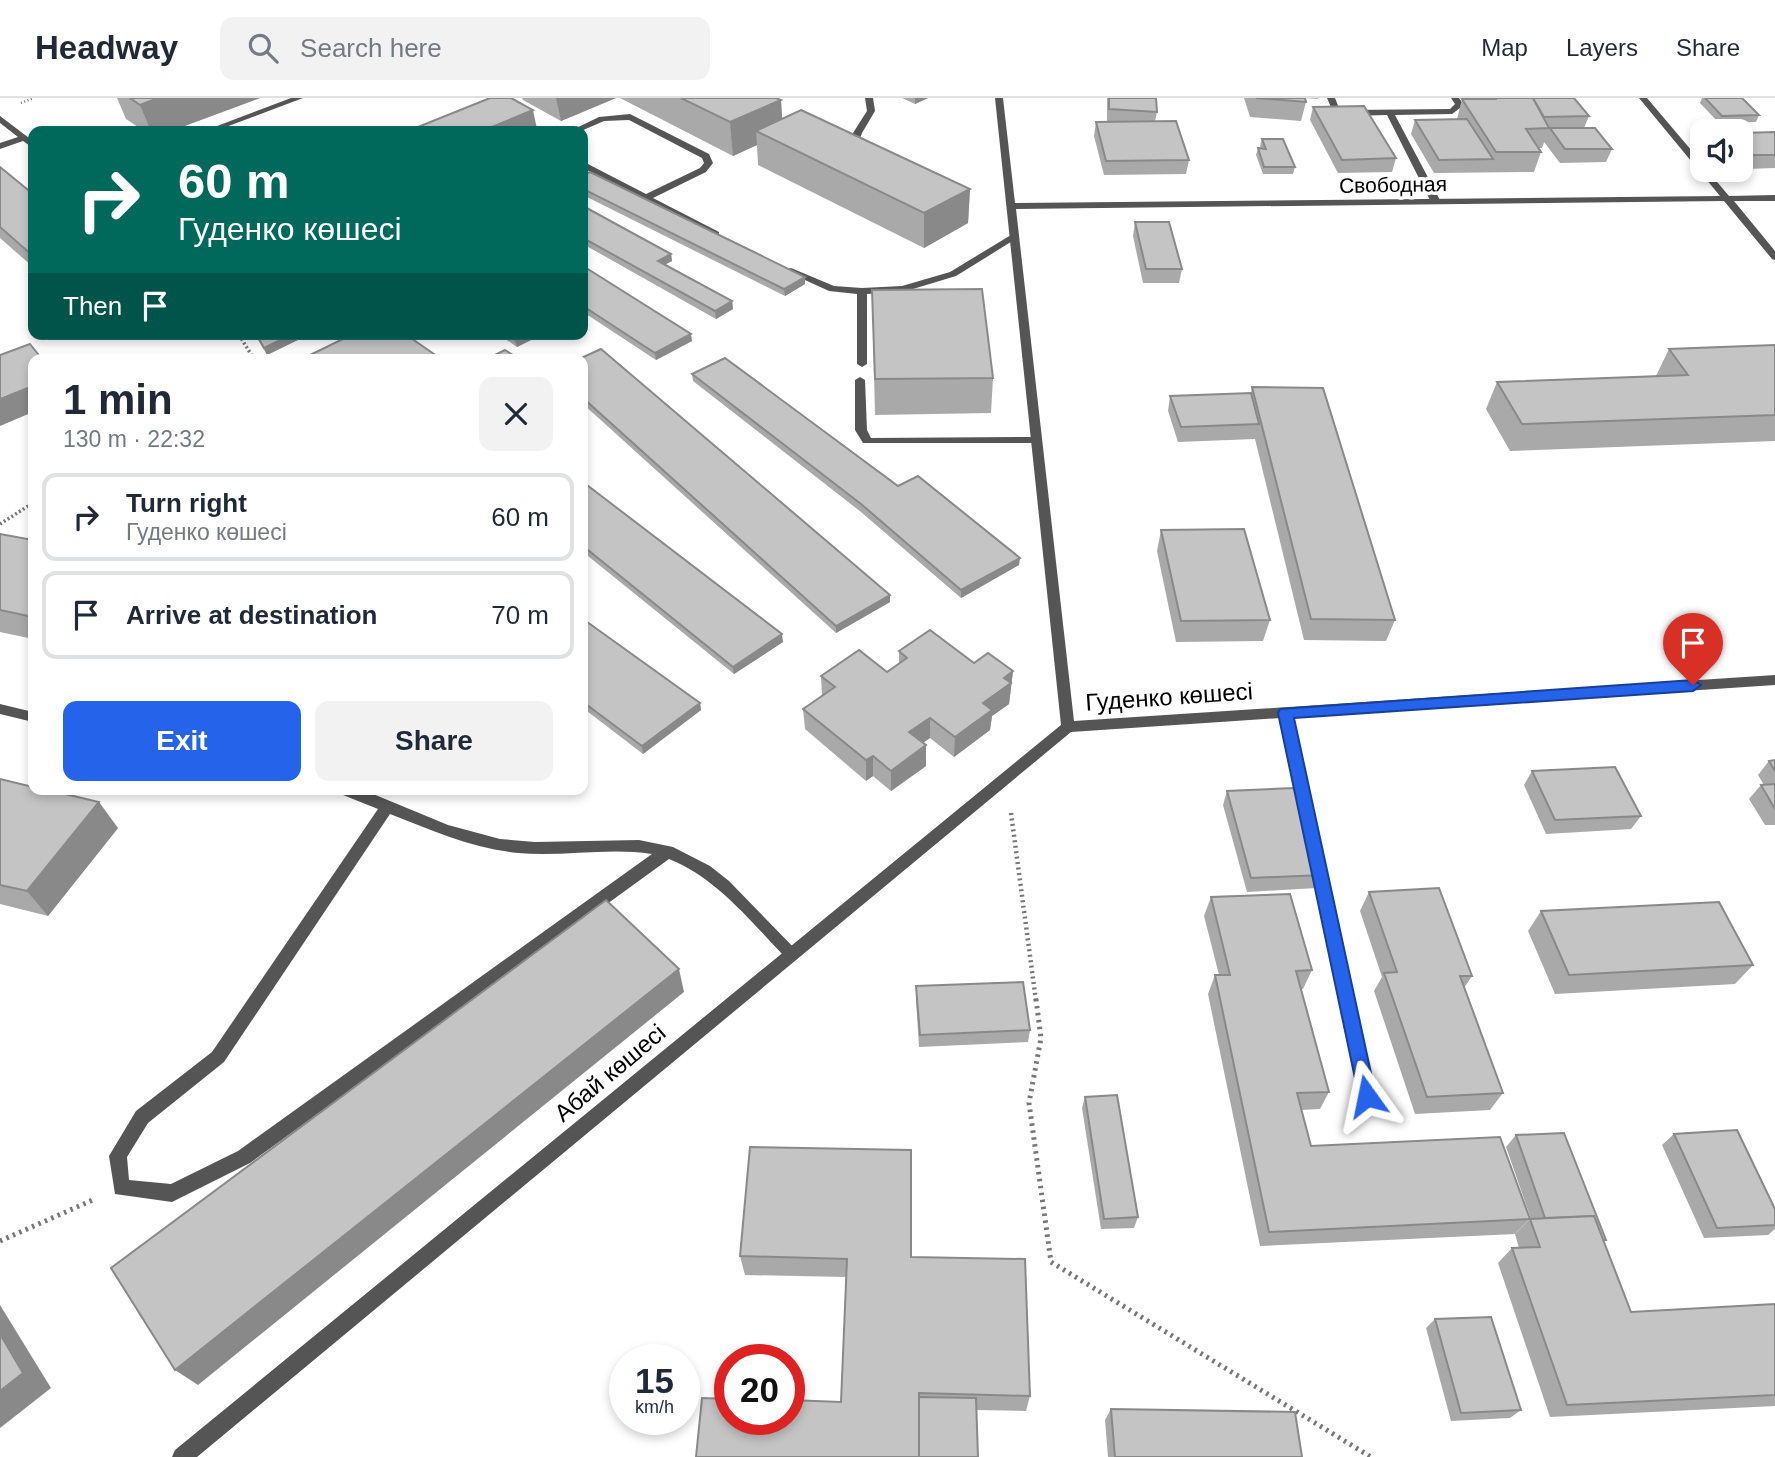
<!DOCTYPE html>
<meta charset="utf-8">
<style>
:root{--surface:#fff;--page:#f2f2f3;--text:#1f2937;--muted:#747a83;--line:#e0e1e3;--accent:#2563eb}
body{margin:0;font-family:Arial,sans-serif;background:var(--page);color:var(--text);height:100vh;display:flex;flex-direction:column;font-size:26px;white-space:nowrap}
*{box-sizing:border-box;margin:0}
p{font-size:23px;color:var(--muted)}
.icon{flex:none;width:38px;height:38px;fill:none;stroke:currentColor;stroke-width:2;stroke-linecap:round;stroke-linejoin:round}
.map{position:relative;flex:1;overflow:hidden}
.drawer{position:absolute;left:28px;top:256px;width:560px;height:441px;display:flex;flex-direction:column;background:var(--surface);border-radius:14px;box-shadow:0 4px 10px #0003}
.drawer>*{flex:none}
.hud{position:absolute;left:28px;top:28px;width:560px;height:214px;border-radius:14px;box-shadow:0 4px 10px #0003;background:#00695c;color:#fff;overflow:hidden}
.controls{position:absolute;left:1690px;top:21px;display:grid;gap:14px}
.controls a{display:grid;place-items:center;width:63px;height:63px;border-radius:14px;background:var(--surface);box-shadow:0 4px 10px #0003;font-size:35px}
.speed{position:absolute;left:609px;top:1246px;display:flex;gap:14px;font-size:35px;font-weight:700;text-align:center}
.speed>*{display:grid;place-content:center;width:91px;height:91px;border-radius:50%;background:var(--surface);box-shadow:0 4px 10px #0003;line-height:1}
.speed small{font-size:18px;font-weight:400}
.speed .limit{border:10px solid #d22;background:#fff;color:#111}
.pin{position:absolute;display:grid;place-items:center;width:60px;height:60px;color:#fff;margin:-72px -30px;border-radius:50% 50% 50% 0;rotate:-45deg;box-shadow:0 0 7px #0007}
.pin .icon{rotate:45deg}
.me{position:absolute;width:77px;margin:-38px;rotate:348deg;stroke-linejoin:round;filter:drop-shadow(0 0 5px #0008)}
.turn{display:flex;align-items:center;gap:24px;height:147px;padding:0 35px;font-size:32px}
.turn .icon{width:91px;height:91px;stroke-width:2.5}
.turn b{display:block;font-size:49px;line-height:60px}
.then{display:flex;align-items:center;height:66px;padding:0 35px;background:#0003;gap:14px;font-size:26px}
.round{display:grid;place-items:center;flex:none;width:74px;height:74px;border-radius:14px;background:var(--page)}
.head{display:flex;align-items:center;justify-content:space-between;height:119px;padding:0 35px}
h1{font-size:42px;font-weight:800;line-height:52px}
.primary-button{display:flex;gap:14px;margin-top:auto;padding:14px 35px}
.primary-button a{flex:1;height:80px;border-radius:14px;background:var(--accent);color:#fff;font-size:28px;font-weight:800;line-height:80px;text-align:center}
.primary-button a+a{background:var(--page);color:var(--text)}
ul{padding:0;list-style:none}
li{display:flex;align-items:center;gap:21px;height:88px;margin:0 14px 10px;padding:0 21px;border:4px solid var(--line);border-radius:14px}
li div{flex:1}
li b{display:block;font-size:26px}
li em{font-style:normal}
header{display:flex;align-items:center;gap:42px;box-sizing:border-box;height:98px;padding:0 35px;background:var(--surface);border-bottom:2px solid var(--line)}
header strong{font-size:33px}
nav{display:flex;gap:38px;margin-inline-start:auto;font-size:24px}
.search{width:490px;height:63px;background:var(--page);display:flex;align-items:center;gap:18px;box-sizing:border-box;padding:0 24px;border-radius:14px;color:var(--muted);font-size:26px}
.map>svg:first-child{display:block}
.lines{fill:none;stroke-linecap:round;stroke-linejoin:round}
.path-far3{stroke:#777;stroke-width:2.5;stroke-dasharray:1 2.5;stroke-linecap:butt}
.path-far2{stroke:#777;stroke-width:3.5;stroke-dasharray:2 2.5;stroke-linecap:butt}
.path-far1{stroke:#777;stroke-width:4.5;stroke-dasharray:2 3.5;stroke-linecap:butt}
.path{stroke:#777;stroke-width:5;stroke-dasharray:2.5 4.5;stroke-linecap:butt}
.lane{fill:#555;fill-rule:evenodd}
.street{fill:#555;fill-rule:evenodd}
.wall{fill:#a9a9a9}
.shaded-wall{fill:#898989}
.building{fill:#c4c4c4;stroke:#898989;stroke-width:2}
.route{fill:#2563eb;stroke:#184099;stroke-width:2}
.labels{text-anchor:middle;stroke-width:7;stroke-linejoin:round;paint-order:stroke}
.far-street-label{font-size:21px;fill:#000;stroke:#fff}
.street-label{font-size:24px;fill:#000;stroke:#fff}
</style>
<header>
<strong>Headway</strong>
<div class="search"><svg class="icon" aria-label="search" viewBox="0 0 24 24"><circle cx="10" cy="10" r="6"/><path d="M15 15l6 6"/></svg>Search here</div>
<nav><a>Map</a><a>Layers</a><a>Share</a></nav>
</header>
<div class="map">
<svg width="1775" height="1359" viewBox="0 0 1775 1359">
<rect width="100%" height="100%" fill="#fff"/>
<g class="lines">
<g class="path-far3">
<path d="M21,5l13,-5"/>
<path d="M238,236l2,3"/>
</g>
<g class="path-far2">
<path d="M239,237l15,24"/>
<path d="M0,426l33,-21"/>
</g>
<path class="path-far1" d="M1011,715l25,188"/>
<g class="path">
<path d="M1036,901l5,39 -12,65 22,159 320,195"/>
<path d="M0,1143l95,-42"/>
</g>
<g class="lane">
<path d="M291,0h12l-88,33h-11z"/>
<path d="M865,0h8l2,13 -13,22 -5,13 3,5 -4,3 -7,-8 4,-13 14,-22z"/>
<path d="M1327,0h8l4,10 12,2 99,-1 5,-5 -4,-6h8l5,7 -12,9 -57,1 46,87 -2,2 -8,-2 -44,-87 -36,1 -18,-4z"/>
<path d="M630,16l79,40 4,9 -7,9 -53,26 66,34v4h-6l-130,-68v-6l3,1 60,31 54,-26 4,-5 -2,-5 -73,-38 -25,1 -23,10h-11l29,-14z"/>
<path d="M0,18l33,25v7l-10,-7 -23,8v-6l18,-6 -18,-14z"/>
<path d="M1011,137l8,2 -63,39 -53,16 -36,2v70l-5,3 -5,-3v-70l-28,-3 -46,-21 8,-2 43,18 28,2 40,-2 48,-14z"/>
<path d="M860,279l5,3 2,50 4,8 164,-1 6,3 -6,3h-172l-8,-13v-50z"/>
<path d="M0,606l33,8v10l-33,-8z"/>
<path d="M1286,610l7,5 82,383 -2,5 -6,3 -6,-3 -2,-5 -80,-383z"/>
<path d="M336,691h25l87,36 52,14 35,3 104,-2 34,7 37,19 19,15 71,73 -3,5 -5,2 -5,-2c-36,-37 -70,-81 -118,-100l-419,304 -78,39 -57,-8 -6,-38 27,-45 76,-59 166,-243 -40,-16zM390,716c41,16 84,35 128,39 45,4 90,-6 134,1l-414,297 -67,33 -42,-4 -2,-23 21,-34 76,-61z"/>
</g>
<path class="street" d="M995,0h8l12,105 705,-7 -81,-98h8l56,66v6h4l22,26 46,-1v6h-41l41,50v9l-3,-1 -48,-58 -708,8 58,512 701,-46v10l-704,47 -874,725h-25l3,-7 886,-725z"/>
</g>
<g class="wall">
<path d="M117,0h143l-89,33h-27l-18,-12z"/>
<path d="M522,0h94l-55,23 -38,-21z"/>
<path d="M620,0h156l5,2 1,19 188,70 -2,34 -44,25 -166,-83 -1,-20 -24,11z"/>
<path d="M902,0h26l-13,6z"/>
<path d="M1107,0h49l1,14 -2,9 34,39 -3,14 -82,1 -10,-39 2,-14h11z"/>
<path d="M1244,0h74v1l-13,-1 1,4 -5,19 -51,-4z"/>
<path d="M1471,0h103l15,18 -5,12 28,21 -6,13 -46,1 -16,-21 4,-11 -6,17h-4l3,4 -7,20 -100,1 -23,-39 4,-14 42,-1 5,-20h10z"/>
<path d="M1702,0h40l17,17 -3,7 -37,1 -19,-20z"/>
<path d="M1313,9l83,51 -4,14 -54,1 -28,-53z"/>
<path d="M1775,34v36l-29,1 -5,-5v-31z"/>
<path d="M1262,41l33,28 -2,7h-30l-7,-19 2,-7h3l-1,-2z"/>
<path d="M0,69l33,27v73l-33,-29z"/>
<path d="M583,77l222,102v7l-20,12 -202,-101z"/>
<path d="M583,108l88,48 1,7 -7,3 67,37 1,8 -17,10 -133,-75z"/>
<path d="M1135,124l47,47 -3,14h-36l-10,-47z"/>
<path d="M583,168l109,75 -36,19 -73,-48z"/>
<path d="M872,192l121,88 -2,35 -116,2z"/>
<path d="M255,236h55l-43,21z"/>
<path d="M498,236h45l-26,13z"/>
<path d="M1775,247v96l-265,10 -24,-42 11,-27 159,-6 13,-27z"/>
<path d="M583,261l307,236v7l-54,31 -253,-229z"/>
<path d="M692,276l206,112 121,79 -58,33 -100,-86 -168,-131z"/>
<path d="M1252,289l143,233 -9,21 -82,-1 -49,-201 -77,3 -10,-31 2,-15 81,-3z"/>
<path d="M583,384l200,160 -49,32 -151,-122z"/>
<path d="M1161,432l109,90 -7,21 -87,1 -19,-91z"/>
<path d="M0,436l33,6v99l-33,-7z"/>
<path d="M583,521l117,84 1,7 -58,44 -60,-46z"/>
<path d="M899,553l75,12 39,8 -4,33 -17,12 -2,14 -36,27 -24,-19 -7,5 3,23 -35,25 -18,-15 -7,5 -61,-52 -2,-20 19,-13 -1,-20 66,-4 12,-9z"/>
<path d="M1775,662v65h-10l-16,-26 12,-14h3l-6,-10 11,-14z"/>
<path d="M1532,673l109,45 -10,13 -85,5 -22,-49z"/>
<path d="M0,681l118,49 -70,88 -48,-12z"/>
<path d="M1227,693l95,84 -6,13 -69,4 -24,-87z"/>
<path d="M1369,794l103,84 -8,12 39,105 -13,17 -75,4 -41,-123 8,-14 -22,-66z"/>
<path d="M1211,799l101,73 -9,19h-2l28,103 -9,17 -19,1 10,36 219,73 -15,15 -255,12 -52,-252 7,-19h4l-15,-59z"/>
<path d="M1541,813l212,54 -18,19 -180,10 -27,-63z"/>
<path d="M916,888l114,44 -2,12 -109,5 -3,-48z"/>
<path d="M1085,999l53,120 -4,11 -33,1 -19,-121z"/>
<path d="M1674,1036l101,75v20l-7,6 -64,3 -42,-93z"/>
<path d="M1516,1037l90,105 -2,2 27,70 144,-8v102l-225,11 -52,-154 14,-15h7l-4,-14 15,-15h1l-25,-72z"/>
<path d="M740,1158l171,1 119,139 -4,15 -50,-1 -135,-8 5,-125 -101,-2z"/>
<path d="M1435,1221l86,91 -11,8 -59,3 -25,-93z"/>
<path d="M1111,1311l191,48h-194l-3,-37z"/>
</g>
<g class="shaded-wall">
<path d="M158,0h102l-89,33h-20l-11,-26z"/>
<path d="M556,0h60l-55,23z"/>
<path d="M915,0h13l-13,6z"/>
<path d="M781,2l2,33 -27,-2 1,14 -24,11 -3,-34z"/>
<path d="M533,12l4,19 -4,2h-51z"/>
<path d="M970,91l-2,34 -44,25v-35z"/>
<path d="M671,156l1,7 -13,7 -1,-7z"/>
<path d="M805,179v7l-20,12 -1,-7z"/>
<path d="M732,203l1,8 -17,10 -1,-8z"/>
<path d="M293,236h17l-43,21 -3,-7z"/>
<path d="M527,236h16l-26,13 -2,-7z"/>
<path d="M691,236l1,7 -36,19 -1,-7z"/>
<path d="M434,256l1,5h-11z"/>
<path d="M33,288v26l-33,14v-27z"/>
<path d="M1020,460l-1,7 -58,33v-8z"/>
<path d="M890,497v7l-54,31v-7z"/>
<path d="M782,536l1,8 -49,32 -1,-7z"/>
<path d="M1013,573l-4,33 -17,12 -2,14 -36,27 1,-20 49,-59z"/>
<path d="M700,605l1,7 -58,44 -1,-8z"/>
<path d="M930,620v20l-21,14v-20z"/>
<path d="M926,647v21l-35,25v-20z"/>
<path d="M873,658v20l-7,5v-21z"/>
<path d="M99,704l19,26 -70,88 -21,-25z"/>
<path d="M679,871l5,23 -486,393 -23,-15z"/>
<path d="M0,1207l51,83 -51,40z"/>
</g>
<g class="building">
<path d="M130,0h28l-18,7z"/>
<path d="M490,0h21l22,12 -51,21h-74z"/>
<path d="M681,0h95l5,2 -51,22z"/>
<path d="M1109,0h47l1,14 -48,-3z"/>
<path d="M1256,0h49l1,4z"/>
<path d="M1494,0h39l16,30 -23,1 15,23h-45l-34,-53h33z"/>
<path d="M1533,0h41l15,18 -45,1z"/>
<path d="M1705,0h37l17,17 -37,1z"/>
<path d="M1364,8l32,52 -54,2 -29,-53z"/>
<path d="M801,12l169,79 -46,24 -168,-82z"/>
<path d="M1467,21l26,40 -54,1 -24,-40z"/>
<path d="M1176,23l13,39 -83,1 -10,-39z"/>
<path d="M1550,30h45l17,21h-47z"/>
<path d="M1775,34v23h-22l-12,-12v-10z"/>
<path d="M1262,41h21l12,28h-31l-6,-19 8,1z"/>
<path d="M0,69l33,27v62l-33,-29z"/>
<path d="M590,74l215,105 -21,12 -201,-100v-14z"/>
<path d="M583,108l88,48 -13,7 74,40 -17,10 -132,-73z"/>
<path d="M1135,124h34l13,47h-36z"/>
<path d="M583,168l108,68 -36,19 -72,-47z"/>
<path d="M982,191l11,89 -118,1 -3,-89z"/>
<path d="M256,236h37l-29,14z"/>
<path d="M353,236h52l29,20 -10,5h-122z"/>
<path d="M506,236h21l-12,6z"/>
<path d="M30,246l12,15h-9v27l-33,13v-44z"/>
<path d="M1775,247v70l-253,9 -25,-42 191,-7 -19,-26z"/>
<path d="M601,251l289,246 -54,31 -253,-228v-39h-4z"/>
<path d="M505,252l14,9h-32z"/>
<path d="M725,260l173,128 20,-10 102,82 -59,32 -100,-86 -169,-130z"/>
<path d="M1252,289l71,1 72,232 -84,-1z"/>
<path d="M1251,295l8,31 -78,3 -11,-31z"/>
<path d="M583,384l199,152 -49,33 -150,-121z"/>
<path d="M1244,431l26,91 -89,1 -20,-91z"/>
<path d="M0,436l33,6v77l-33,-7z"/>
<path d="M583,521l117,84 -58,43 -59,-44z"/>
<path d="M930,532l44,33 14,-10 25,18 -9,7 7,5 -28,20 9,7 -37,27 -25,-19 -21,14 17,13 -35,26 -18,-15 -7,4 -63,-51 32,-22 -14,-11 38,-26 28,22 20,-14 -8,-7z"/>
<path d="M1775,662v11l-6,-10z"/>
<path d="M1615,669l26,49 -86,4 -23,-49z"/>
<path d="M0,681l33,8v2h11l55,13 -72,89 -27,-6z"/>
<path d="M1775,686v25l-14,-24z"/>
<path d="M1294,690l28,87 -71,3 -24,-87z"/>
<path d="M1439,790l33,88h-12l43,117 -76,4 -43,-124 13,-1 -28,-80z"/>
<path d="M1290,796l22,76 -16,1 33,121 -32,1 14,53 189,-9 30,82 -261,13 -54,-257h15l-19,-78z"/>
<path d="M606,802l73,69 -504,401 -64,-102z"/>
<path d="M1719,804l34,63 -184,10 -28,-64z"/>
<path d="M1023,884l7,48 -110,5 -4,-49z"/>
<path d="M1117,997l21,122 -34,2 -19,-122z"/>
<path d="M1737,1032l38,79v16l-58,3 -43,-94z"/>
<path d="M1564,1035l42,107h-3l-9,-24 -49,2 -29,-83z"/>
<path d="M750,1049l161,3v107l114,2 5,137 -111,-3v64h-223l6,-59 28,1v20h59v-19l52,2 6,-143 -107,-3z"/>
<path d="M1594,1118l37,96 144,-8v91l-208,10 -55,-157 28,-1 -10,-28z"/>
<path d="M1491,1219l30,93 -60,3 -26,-94z"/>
<path d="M0,1236l23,39 -23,18z"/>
<path d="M919,1299l57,1 2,59h-59z"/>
<path d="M1111,1311l184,3 7,45h-187z"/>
</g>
<path class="route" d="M1693,582l8,5 -8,6 -399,27 82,378 -3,6 -6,3 -7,-3 -82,-389 2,-4z"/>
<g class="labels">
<g class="far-street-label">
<text transform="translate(1393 87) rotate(-1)" y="7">Свободная</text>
</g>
<g class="street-label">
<text transform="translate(1169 599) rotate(-4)" y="8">Гуденко көшесі</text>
<text transform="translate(610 975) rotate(-40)" y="8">Абай көшесі</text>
</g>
</g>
</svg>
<div class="controls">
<a><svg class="icon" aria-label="sound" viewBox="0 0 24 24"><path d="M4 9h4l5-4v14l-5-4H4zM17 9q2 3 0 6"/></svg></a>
</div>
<div class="speed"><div>15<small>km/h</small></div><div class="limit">20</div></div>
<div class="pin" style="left:1693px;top:587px;background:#d93025"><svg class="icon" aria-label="arrive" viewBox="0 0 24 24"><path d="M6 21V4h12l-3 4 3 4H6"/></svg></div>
<svg class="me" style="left:1367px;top:998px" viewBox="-20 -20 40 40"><path d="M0-17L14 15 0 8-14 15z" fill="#2563eb" stroke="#fff" stroke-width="4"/></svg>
<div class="hud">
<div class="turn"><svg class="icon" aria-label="right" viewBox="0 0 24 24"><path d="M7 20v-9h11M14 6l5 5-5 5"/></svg><div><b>60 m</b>Гуденко көшесі</div></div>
<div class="then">Then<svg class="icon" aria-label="arrive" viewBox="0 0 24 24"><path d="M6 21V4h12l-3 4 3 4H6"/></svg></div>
</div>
<section class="drawer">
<div class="head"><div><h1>1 min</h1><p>130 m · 22:32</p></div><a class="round"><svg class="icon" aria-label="close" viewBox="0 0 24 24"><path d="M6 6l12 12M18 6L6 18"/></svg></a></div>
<ul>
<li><svg class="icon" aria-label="right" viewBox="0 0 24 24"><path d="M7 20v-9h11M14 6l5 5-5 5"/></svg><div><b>Turn right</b><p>Гуденко көшесі</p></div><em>60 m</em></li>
<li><svg class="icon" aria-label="arrive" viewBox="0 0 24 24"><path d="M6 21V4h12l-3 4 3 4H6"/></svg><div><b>Arrive at destination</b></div><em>70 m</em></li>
</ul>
<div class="primary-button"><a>Exit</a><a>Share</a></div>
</section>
</div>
